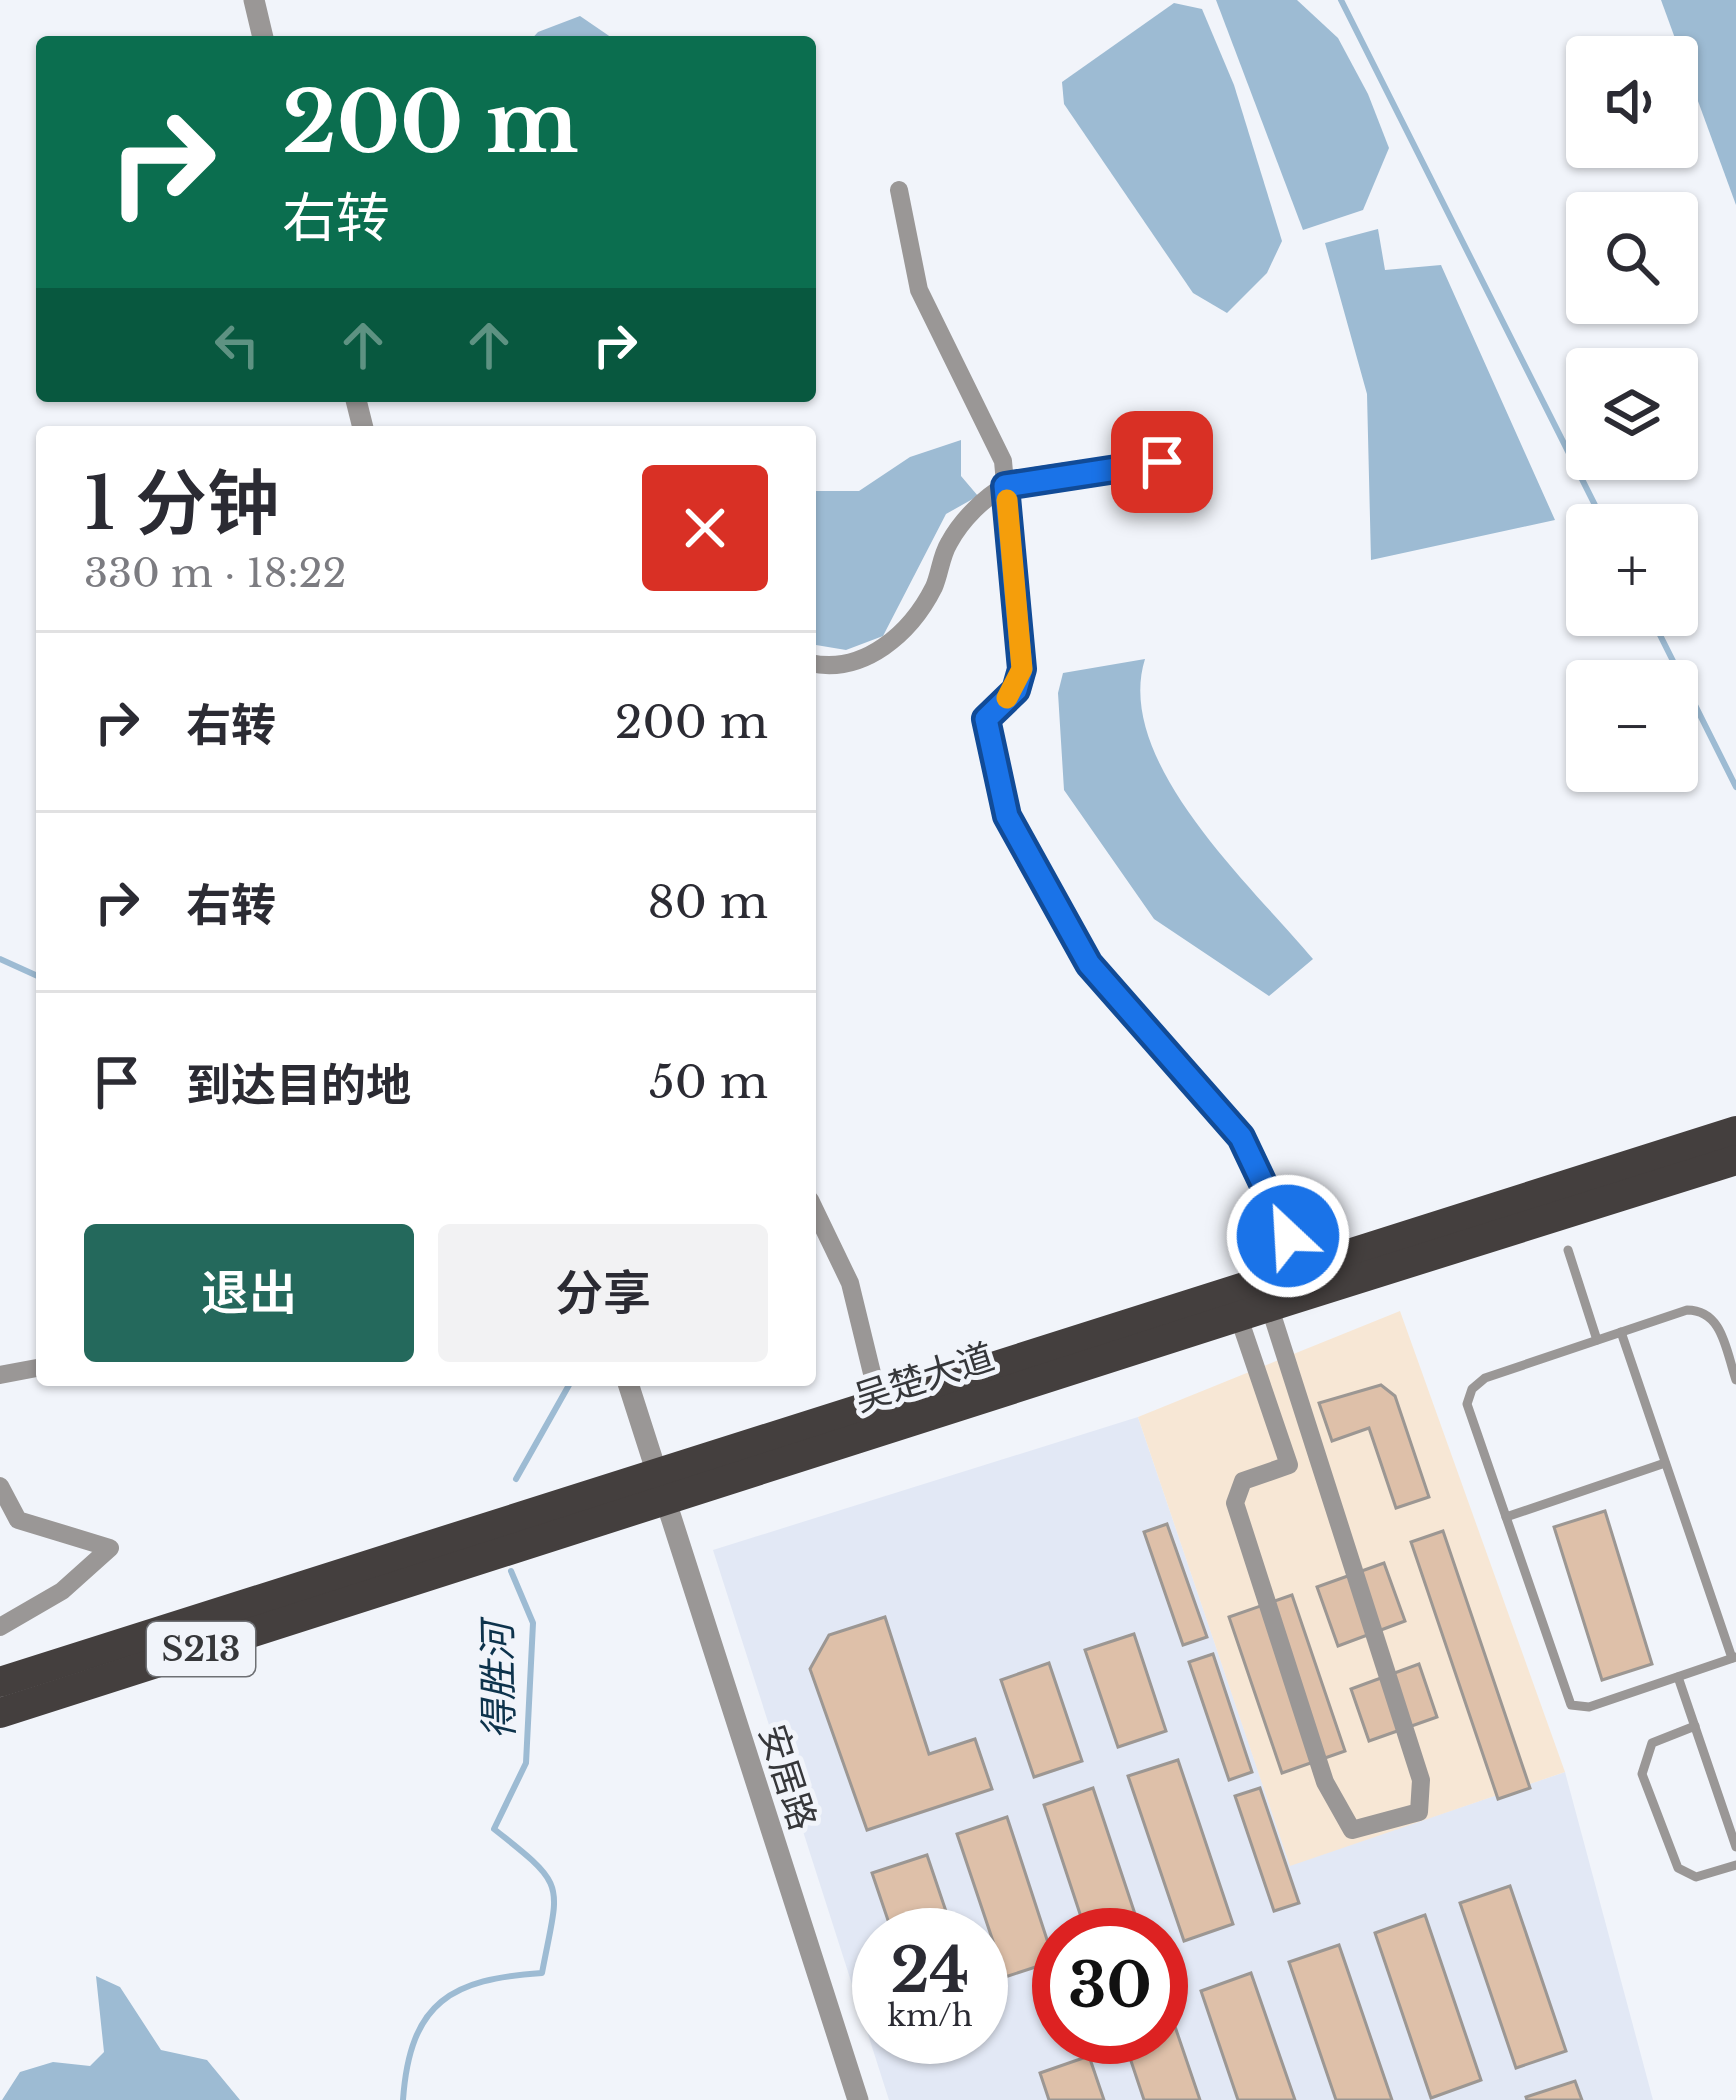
<!DOCTYPE html>
<html lang="zh">
<meta charset="utf-8">
<style>
:root{--surface:#fff;--page:#f2f2f3;--text:#2b2b33;--muted:#7c7c81;--line:#e1e1e2;--accent:#24695c}
body{margin:0;font-family:"Libre Baskerville","Noto Sans SC",serif;background:var(--page);color:var(--text);height:100vh;display:flex;flex-direction:column;font-size:45px;white-space:nowrap}
*{box-sizing:border-box;margin:0}
p{font-size:39px;color:var(--muted)}
.icon{flex:none;width:66px;height:66px;fill:none;stroke:currentColor;stroke-width:2;stroke-linecap:round;stroke-linejoin:round}
.map{position:relative;flex:1;overflow:hidden}
.details{position:absolute;left:36px;top:426px;width:780px;height:960px;display:flex;flex-direction:column;background:var(--surface);border-radius:12px;box-shadow:0 3px 9px #0004}
.details>*{flex:none}
.top-card{position:absolute;left:36px;top:36px;width:780px;height:366px;border-radius:12px;box-shadow:0 3px 9px #0004;background:#0b6e4f;color:#fff;overflow:hidden}
.buttons{position:absolute;left:1566px;top:36px;display:grid;gap:24px}
.buttons a{display:grid;place-items:center;width:132px;height:132px;border-radius:12px;background:var(--surface);box-shadow:0 3px 9px #0004;font-size:60px}
.speed{position:absolute;left:852px;top:1908px;display:flex;gap:24px;font-size:60px;font-weight:700;text-align:center}
.speed>*{display:grid;place-content:center;width:156px;height:156px;border-radius:50%;background:var(--surface);box-shadow:0 3px 9px #0004;line-height:1}
.speed small{font-size:30px;font-weight:400}
.speed .limit{border:18px solid #d22;background:#fff;color:#111}
.pin{position:absolute;display:grid;place-items:center;width:102px;height:102px;color:#fff;margin:-51px;border-radius:24px;box-shadow:0 6px 18px #0006}
.me{position:absolute;width:132px;margin:-66px;rotate:335deg;stroke-linejoin:round;filter:drop-shadow(0 0 9px #0008)}
.turn{display:flex;align-items:center;gap:42px;height:252px;padding:0 48px;font-size:54px}
.turn .icon{width:156px;height:156px;stroke-width:2.5}
.turn b{display:block;font-size:84px;line-height:102px}
.lanes{display:flex;align-items:center;height:114px;padding:0 48px;background:#0003;justify-content:center;gap:60px;direction:ltr}
.lanes .off{opacity:.35}
.round{display:grid;place-items:center;flex:none;width:126px;height:126px;border-radius:12px;background:var(--page)}
.headline{display:flex;align-items:center;justify-content:space-between;height:204px;padding:0 48px}
h1{font-size:72px;font-weight:600;line-height:90px}
.button{display:flex;gap:24px;margin-top:auto;padding:24px 48px}
.button a{flex:1;height:138px;border-radius:12px;background:var(--accent);color:#fff;font-size:48px;font-weight:600;line-height:138px;text-align:center}
.button a+a{background:var(--page);color:var(--text)}
ul{padding:0;list-style:none}
li{display:flex;align-items:center;gap:36px;height:180px;padding:0 48px;border-top:3px solid var(--line)}
li div{flex:1}
li b{display:block;font-size:45px}
li em{font-style:normal}
.map>svg:first-child{display:block}
.built{fill:#e2e8f5;fill-rule:evenodd}
.industrial{fill:#f7e7d5}
.water{fill:#9dbbd3}
.lines{fill:none;stroke-linecap:round;stroke-linejoin:round}
.stream{stroke:#9dbbd3;stroke-width:6}
.building{fill:#dec0a9;stroke:#9c9793;stroke-width:3}
.service{stroke:#9a9796;stroke-width:9}
.minor{stroke:#9a9796;stroke-width:18}
.tertiary{stroke:#9a9796;stroke-width:21}
.trunk{stroke:#443f3e;stroke-width:30}
.route-casing{stroke:#114b97;stroke-width:30}
.route{stroke:#1a73e8;stroke-width:21}
.slow{stroke:#f59e0b;stroke-width:21}
.labels{text-anchor:middle;stroke-width:10;stroke-linejoin:round;paint-order:stroke}
.shield{fill:#f1f4fa;stroke:#6e7074;stroke-width:3}
.shield-label{font-size:33px;font-weight:bold;fill:#36373a}
.street-label{font-size:36px;fill:#36373a;stroke:#f1f4fa}
.water-label{font-size:39px;font-style:italic;fill:#0d334c;stroke:#f1f4fa}
</style>
<div class="map">
<svg width="1736" height="2100" viewBox="0 0 1736 2100">
<rect width="100%" height="100%" fill="#f1f4fa"/>
<path class="built" d="M1138,1417l152,448 275,-93 88,328h-764l-176,-550zM879,1935h102v102h-102zM1059,1935h102v102h-102z"/>
<path class="industrial" d="M1400,1311l165,461 -275,94 -152,-449z"/>
<g class="water">
<path d="M1216,0h81l41,38 30,56 21,54 -26,62 -60,20z"/>
<path d="M1661,0h75v205z"/>
<path d="M1174,3l28,6 32,76 48,156 -15,32 -40,40 -34,-20 -129,-189 -2,-22z"/>
<path d="M580,16l38,26h-89l9,-10z"/>
<path d="M1378,229l7,41 56,-5 114,255 -184,40 -4,-166 -42,-151z"/>
<path d="M961,440v36l17,20 -32,18 -63,122 -37,14 -36,-6v-153h49l51,-34z"/>
<path d="M1145,659c-32,102 107,227 168,300l-44,37 -115,-77 -90,-129 -6,-97 5,-20z"/>
<path d="M96,1976l24,11 41,63 46,10 33,40h-238l18,-28 33,-10 37,4 14,-14z"/>
</g>
<g class="lines">
<g class="stream">
<path d="M1341,0l264,525"/>
<path d="M1650,615l86,172"/>
<path d="M0,959l42,19"/>
<path d="M516,1479l53,-94 -4,-5"/>
<path d="M403,2100c7,-99 49,-121 139,-127 17,-91 27,-85 -48,-144l32,-66 7,-140 -22,-52"/>
</g>
</g>
<g class="building">
<path d="M1381,1385l14,11 34,101 -33,11 -27,-80 -37,13 -13,-38z"/>
<path d="M1605,1511l47,153 -50,16 -48,-153z"/>
<path d="M1167,1524l40,113 -24,8 -39,-113z"/>
<path d="M1443,1531l87,257 -32,11 -87,-257z"/>
<path d="M1384,1563l21,58 -67,25 -21,-59z"/>
<path d="M1292,1595l53,156 -63,22 -53,-156z"/>
<path d="M885,1617l44,137 46,-15 17,50 -125,41 -57,-161 19,-34z"/>
<path d="M1134,1634l32,97 -48,16 -33,-97z"/>
<path d="M1213,1654l39,118 -23,8 -40,-118z"/>
<path d="M1049,1663l33,98 -48,16 -33,-97z"/>
<path d="M1419,1664l18,53 -68,24 -18,-52z"/>
<path d="M1178,1760l55,164 -49,17 -56,-165z"/>
<path d="M1093,1788l49,147h-55l-43,-130z"/>
<path d="M1260,1788l39,115 -25,8 -39,-115z"/>
<path d="M1007,1817l47,144 -49,16 -48,-143z"/>
<path d="M927,1855l27,80h-61l-21,-62z"/>
<path d="M1510,1886l56,165 -50,17 -56,-165z"/>
<path d="M1425,1915l56,165 -50,18 -56,-165z"/>
<path d="M1339,1945l53,155h-56l-47,-138z"/>
<path d="M1251,1973l44,127h-57l-37,-109z"/>
<path d="M1167,2003l33,97h-56l-21,-63h38v-32z"/>
<path d="M1089,2056l15,44h-55l-9,-27z"/>
<path d="M1575,2081l7,19h-55l-1,-3z"/>
</g>
<g class="lines">
<g class="service">
<path d="M1568,1250l29,90"/>
<path d="M1621,1332l111,326"/>
<path d="M1736,1380c-10,-29 -13,-70 -49,-70l-202,68 -13,11 -5,15 104,301 18,2 147,-50"/>
<path d="M1506,1517l159,-54"/>
<path d="M1678,1677l58,170"/>
<path d="M1695,1726l-43,17 -10,31 36,94 18,9 40,-12"/>
</g>
<g class="minor">
<path d="M899,190l20,100 84,171 19,208 -6,21 -31,29 22,97 82,148 152,173 62,132"/>
<path d="M810,663c54,12 101,-30 124,-76 6,-14 7,-31 15,-44 13,-24 35,-45 58,-59 23,-13 123,-18 156,-22"/>
<path d="M810,1200l40,83 30,123"/>
<path d="M1238,1315l51,150 -46,16 -8,22 90,279 27,48 67,-18 2,-32 -152,-475"/>
<path d="M0,1375l42,-8"/>
<path d="M0,1486l18,34 92,28 -48,43 -62,36"/>
</g>
<g class="tertiary">
<path d="M254,0l10,42"/>
<path d="M355,396l9,36"/>
<path d="M627,1380l231,720"/>
</g>
<g class="trunk">
<path d="M0,1682l1736,-551"/>
<path d="M0,1713c579,-184 1156,-373 1736,-553"/>
</g>
</g>
<g class="lines">
<g class="route-casing">
<path id="route" d="M1162,462l-157,24 17,183 -6,21 -30,29 21,97 82,148 152,173 47,99"/>
</g>
<use href="#route" class="route"/>
<path class="slow" d="M1007,500l15,169 -15,29"/>
</g>
<g class="labels">
<rect class="shield" x="147" y="1622" width="108" height="54" rx="9"/>
<g class="shield-label">
<text x="201" y="1661">S213</text>
</g>
<g class="street-label">
<text transform="translate(924 1377) rotate(-18)" y="13">吴楚大道</text>
<text transform="translate(788 1777) rotate(72)" y="13">安居路</text>
</g>
<g class="water-label">
<text transform="translate(498 1681) rotate(-91)" y="14">得胜河</text>
</g>
</g>
</svg>
<div class="buttons">
<a><svg class="icon" aria-label="sound" viewBox="0 0 24 24"><path d="M4 9h4l5-4v14l-5-4H4zM17 9q2 3 0 6"/></svg></a>
<a><svg class="icon" aria-label="search" viewBox="0 0 24 24"><circle cx="10" cy="10" r="6"/><path d="M15 15l6 6"/></svg></a>
<a><svg class="icon" aria-label="layers" viewBox="0 0 24 24"><path d="M12 4l9 5-9 5-9-5zM3 14l9 5 9-5"/></svg></a>
<a>+</a>
<a>−</a>
</div>
<div class="speed"><div>24<small>km/h</small></div><div class="limit">30</div></div>
<div class="pin" style="left:1162px;top:462px;background:#d93025"><svg class="icon" aria-label="arrive" viewBox="0 0 24 24"><path d="M6 21V4h12l-3 4 3 4H6"/></svg></div>
<svg class="me" style="left:1288px;top:1236px" viewBox="-20 -20 40 40"><circle r="17" fill="#1a73e8" stroke="#fff" stroke-width="3"/><path d="M0-11L8 9 0 5-8 9z" fill="#fff"/></svg>
<div class="top-card">
<div class="turn"><svg class="icon" aria-label="right" viewBox="0 0 24 24"><path d="M7 20v-9h11M14 6l5 5-5 5"/></svg><div><b>200 m</b>右转</div></div>
<div class="lanes"><svg class="icon off" aria-label="left" viewBox="0 0 24 24"><path d="M17 20v-9H6M10 6l-5 5 5 5"/></svg><svg class="icon off" aria-label="ahead" viewBox="0 0 24 24"><path d="M12 20V5M6 11l6-6 6 6"/></svg><svg class="icon off" aria-label="ahead" viewBox="0 0 24 24"><path d="M12 20V5M6 11l6-6 6 6"/></svg><svg class="icon" aria-label="right" viewBox="0 0 24 24"><path d="M7 20v-9h11M14 6l5 5-5 5"/></svg></div>
</div>
<section class="details">
<div class="headline"><div><h1>1 分钟</h1><p>330 m · 18:22</p></div><a class="round" style="background:#d93025;color:#fff"><svg class="icon" aria-label="close" viewBox="0 0 24 24"><path d="M6 6l12 12M18 6L6 18"/></svg></a></div>
<ul>
<li><svg class="icon" aria-label="right" viewBox="0 0 24 24"><path d="M7 20v-9h11M14 6l5 5-5 5"/></svg><div><b>右转</b></div><em>200 m</em></li>
<li><svg class="icon" aria-label="right" viewBox="0 0 24 24"><path d="M7 20v-9h11M14 6l5 5-5 5"/></svg><div><b>右转</b></div><em>80 m</em></li>
<li><svg class="icon" aria-label="arrive" viewBox="0 0 24 24"><path d="M6 21V4h12l-3 4 3 4H6"/></svg><div><b>到达目的地</b></div><em>50 m</em></li>
</ul>
<div class="button"><a>退出</a><a>分享</a></div>
</section>
</div>
